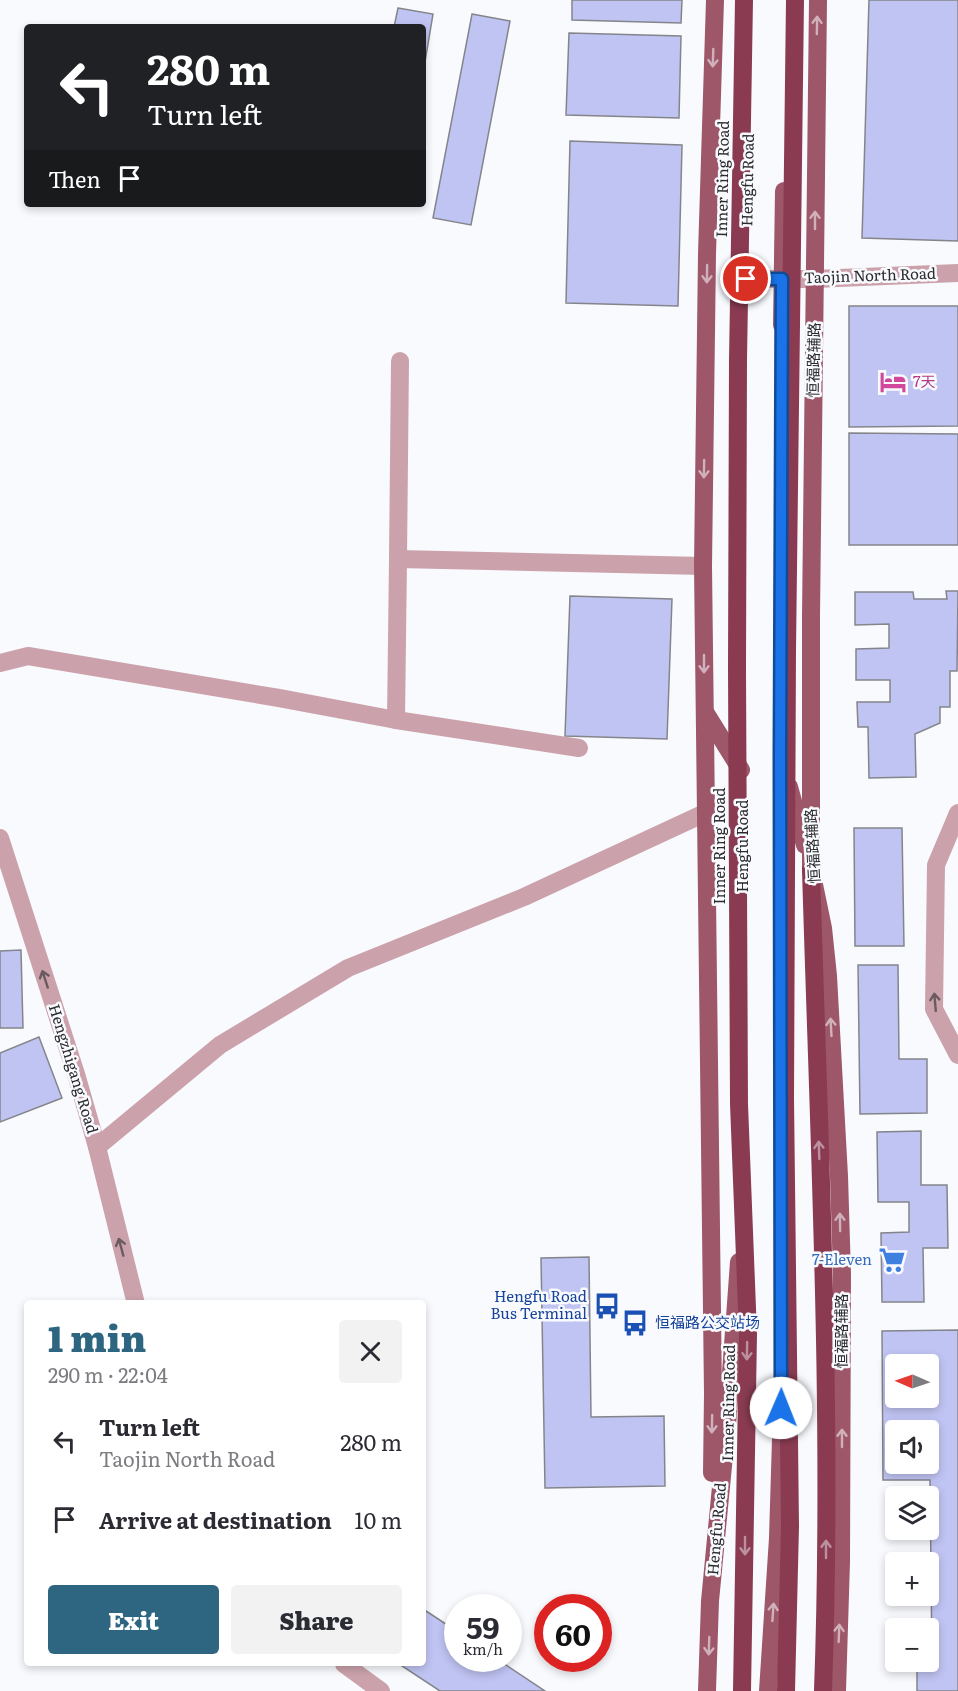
<!DOCTYPE html>
<meta charset="utf-8">
<style>
:root{--surface:#fff;--page:#f2f2f3;--text:#2b2b33;--muted:#7c7c81;--accent:#2e6580}
body{margin:0;font-family:Literata,"Noto Sans SC",serif;background:var(--page);color:var(--text);height:100vh;display:flex;flex-direction:column;font-size:22px;white-space:nowrap}
*{box-sizing:border-box;margin:0}
p{font-size:20px;color:var(--muted)}
.icon{flex:none;width:33px;height:33px;fill:none;stroke:currentColor;stroke-width:2;stroke-linecap:round;stroke-linejoin:round}
.map{position:relative;flex:1;overflow:hidden}
.details{position:absolute;left:24px;top:1300px;width:402px;height:366px;display:flex;flex-direction:column;background:var(--surface);border-radius:6px;box-shadow:0 3px 9px #0003}
.details>*{flex:none}
.banner{position:absolute;left:24px;top:24px;width:402px;height:183px;border-radius:6px;box-shadow:0 3px 9px #0003;background:#202124;color:#fff;overflow:hidden}
.needle{width:39px;rotate:272deg}
.controls{position:absolute;left:885px;top:1354px;display:grid;gap:12px}
.controls a{display:grid;place-items:center;width:54px;height:54px;border-radius:6px;background:var(--surface);box-shadow:0 3px 9px #0003;font-size:30px}
.speed{position:absolute;left:444px;top:1594px;display:flex;gap:12px;font-size:30px;font-weight:700;text-align:center}
.speed>*{display:grid;place-content:center;width:78px;height:78px;border-radius:50%;background:var(--surface);box-shadow:0 3px 9px #0003;line-height:1}
.speed small{font-size:15px;font-weight:400}
.speed .limit{border:9px solid #d22;background:#fff;color:#111}
.pin{position:absolute;display:grid;place-items:center;width:51px;height:51px;color:#fff;margin:-26px;border:3px solid #fff;border-radius:50%;box-shadow:0 2px 6px #0007}
.me{position:absolute;width:66px;margin:-33px;rotate:1deg;stroke-linejoin:round;filter:drop-shadow(0 0 4px #0008)}
.turn{display:flex;align-items:center;gap:21px;height:126px;padding:0 24px;font-size:27px}
.turn .icon{width:78px;height:78px;stroke-width:2.5}
.turn b{display:block;font-size:42px;line-height:51px}
.then{display:flex;align-items:center;height:57px;padding:0 24px;background:#0003;gap:12px;font-size:22px}
.round{display:grid;place-items:center;flex:none;width:63px;height:63px;border-radius:6px;background:var(--page)}
.summary{display:flex;align-items:center;justify-content:space-between;height:102px;padding:0 24px}
h1{font-size:36px;font-weight:800;line-height:45px;color:var(--accent)}
.action{display:flex;gap:12px;margin-top:auto;padding:12px 24px}
.action a{flex:1;height:69px;border-radius:6px;background:var(--accent);color:#fff;font-size:24px;font-weight:800;line-height:69px;text-align:center}
.action a+a{background:var(--page);color:var(--text)}
ul{padding:0;list-style:none}
li{display:flex;align-items:center;gap:18px;height:78px;padding:0 24px}
li div{flex:1}
li b{display:block;font-size:22px}
li em{font-style:normal}
.map>svg:first-child{display:block}
.building{fill:#c0c4f3;stroke:#84858b;stroke-width:1.5;fill-rule:evenodd}
.lines{fill:none;stroke-linecap:round;stroke-linejoin:round}
.minor{stroke:#cba2ab;stroke-width:18}
.major{stroke:#9d5769;stroke-width:18}
.highway{stroke:#8a3b52;stroke-width:18}
.oneway{stroke:#d0b1bb}
.oneway2{stroke:#6b5b60}
.oneway3{stroke:#bc919f}
.route-casing{stroke:#114b97;stroke-width:15}
.route{stroke:#1a73e8;stroke-width:10}
.labels{text-anchor:middle;stroke-width:5;stroke-linejoin:round;paint-order:stroke}
.street-label{font-size:15px;fill:#2b2b2e;stroke:#f9fafe}
.hotel-label{font-size:15px;fill:#b23c85;stroke:#f9fafe;text-anchor:start}
.shop-label{font-size:15px;fill:#366cbe;stroke:#f9fafe;text-anchor:end}
.transit-label{font-size:15px;fill:#164399;stroke:#f9fafe;text-anchor:end}
</style>
<div class="map">
<svg width="958" height="1691" viewBox="0 0 958 1691">
<rect width="100%" height="100%" fill="#f9fafe"/>
<g class="building">
<path d="M572,0h110l-1,23 -109,-3z"/>
<path d="M869,0h89v241l-96,-3z"/>
<path d="M398,8l35,6 -10,60v-47h-29z"/>
<path d="M472,14l38,7 -39,204 -38,-7z"/>
<path d="M569,33l112,3 -2,82 -113,-3z"/>
<path d="M570,141l112,4 -4,161 -112,-3z"/>
<path d="M849,306h109v120l-109,1z"/>
<path d="M849,433l109,1v111h-109z"/>
<path d="M946,591h12l-1,80h-7v36h-10v16l-25,11 1,43 -47,1 -1,-51h-10l-1,-25h33v-22h-34v-31l33,-1v-24l-34,1v-33h58l1,7h33z"/>
<path d="M570,596l102,3 -5,140 -102,-3z"/>
<path d="M854,828h48l2,118h-49z"/>
<path d="M21,950l2,78h-23v-77z"/>
<path d="M858,965h40l1,94h28v54l-67,1z"/>
<path d="M39,1037l23,61 -62,24v-69z"/>
<path d="M921,1131v54h26l1,63h-25l1,54h-42l-1,-69 28,-1v-30h-31l-1,-70z"/>
<path d="M589,1257l2,160 73,-1 1,70 -120,2 -4,-230z"/>
<path d="M958,1330v361h-41v-29h11v-2h4l-2,-180h-47l-1,-149zM896,1365h32v33h-32zM896,1431h32v33h-32z"/>
<path d="M423,1609l35,23v27h39l48,32h-105l-41,-27h24z"/>
</g>
<g class="lines">
<g class="minor">
<path d="M746,279h69l143,-6"/>
<path d="M398,559l2,-198"/>
<path d="M0,663l28,-7 251,42 117,22 2,-161 305,7"/>
<path d="M396,720l183,28"/>
<path d="M958,813l-22,52 -2,144 24,46"/>
<path d="M0,838l76,236 21,73 39,157"/>
<path d="M97,1147l123,-102 128,-77 176,-71 181,-84"/>
<path d="M344,1664l37,27"/>
</g>
<g class="major">
<path d="M818,0l-7,616v254l12,58 5,48 11,200 3,98 -1,288 -4,129"/>
<path d="M782,325l2,-134"/>
<path d="M705,712l36,58"/>
<path d="M789,787l16,58"/>
<path d="M712,1473l1,-79 -10,-828 4,-312 8,-254"/>
<path d="M707,1691l3,-90 18,-187 11,-152"/>
<path d="M768,1691l10,-153 3,-99"/>
</g>
<g class="highway">
<path d="M811,870c8,273 22,547 12,821"/>
<path d="M742,1691l6,-357 -9,-230 -2,-435 1,-309 6,-360"/>
<path d="M786,1691l4,-165 -5,-428 2,-448 8,-650"/>
</g>
</g>
<defs><path id="oneway-shaft" d="M-6 0H5M1.5-3L5.5 0L1.5 3" fill="none" stroke-width="1.6" stroke-linecap="round" stroke-linejoin="round" transform="scale(1.5)"/></defs>
<g class="oneway">
<use href="#oneway-shaft" transform="translate(817 25) rotate(-89)"/>
<use href="#oneway-shaft" transform="translate(713 58) rotate(92)"/>
<use href="#oneway-shaft" transform="translate(815 220) rotate(-90)"/>
<use href="#oneway-shaft" transform="translate(707 274) rotate(91)"/>
<use href="#oneway-shaft" transform="translate(704 469) rotate(91)"/>
<use href="#oneway-shaft" transform="translate(704 664) rotate(90)"/>
<use href="#oneway-shaft" transform="translate(831 1027) rotate(-93)"/>
<use href="#oneway-shaft" transform="translate(840 1222) rotate(-91)"/>
<use href="#oneway-shaft" transform="translate(712 1424) rotate(91)"/>
<use href="#oneway-shaft" transform="translate(842 1438) rotate(-90)"/>
<use href="#oneway-shaft" transform="translate(773 1612) rotate(-86)"/>
<use href="#oneway-shaft" transform="translate(839 1633) rotate(-88)"/>
<use href="#oneway-shaft" transform="translate(709 1646) rotate(92)"/>
</g>
<g class="oneway2">
<use href="#oneway-shaft" transform="translate(45 979) rotate(-108)"/>
<use href="#oneway-shaft" transform="translate(935 1002) rotate(-95)"/>
<use href="#oneway-shaft" transform="translate(121 1247) rotate(-105)"/>
</g>
<g class="oneway3">
<use href="#oneway-shaft" transform="translate(819 1150) rotate(-92)"/>
<use href="#oneway-shaft" transform="translate(747 1351) rotate(91)"/>
<use href="#oneway-shaft" transform="translate(745 1546) rotate(90)"/>
<use href="#oneway-shaft" transform="translate(826 1549) rotate(-90)"/>
</g>
<g class="lines">
<g class="route-casing">
<path id="route" d="M746,279h36l-2,474 1,655"/>
</g>
<use href="#route" class="route"/>
</g>
<defs>
<g id="hotel-bare" transform="scale(2.07)"><path d="M-6-4.5h1.5V1H6V5H4.5V3h-9V5H-6ZM-4 0a1.8 1.8 0 1 1 3.6 0ZM.5 0V-2.5h3Q6-2.5 6 0Z" fill="#d1479c" stroke="#f9fafe" stroke-width="2.5" paint-order="stroke"/></g>
<g id="supermarket-bare" transform="scale(2.07)"><path d="M-6-5.5h2.5l.6 2H6L4.5 2H-2.5L-4.4-4H-6ZM-1.5 3.2a1.3 1.3 0 1 0 .1 0ZM3 3.2a1.3 1.3 0 1 0 .1 0Z" fill="#3f7fe0" stroke="#f9fafe" stroke-width="2.5" paint-order="stroke"/></g>
<g id="bus-bare" transform="scale(2.07)"><path d="M-5-6H5V4H4V6H2V4H-2V6H-4V4H-5ZM-3.5-4V0h7V-4ZM-3.5 1.2v1.5H-2V1.2ZM2 1.2v1.5H3.5V1.2Z" fill="#1a4fb4" stroke="#f9fafe" stroke-width="2.5" paint-order="stroke"/></g>
</defs>
<g fill-rule="evenodd">
<use href="#hotel-bare" x="893" y="382"/>
<use href="#supermarket-bare" x="892" y="1260"/>
<use href="#bus-bare" x="607" y="1306"/>
<use href="#bus-bare" x="635" y="1323"/>
</g>
<g class="labels">
<g class="street-label">
<text transform="translate(723 179) rotate(-89)" y="5">Inner Ring Road</text>
<text transform="translate(748 180) rotate(-89)" y="5">Hengfu Road</text>
<text transform="translate(870 276) rotate(-2)" y="5">Taojin North Road</text>
<text transform="translate(814 360) rotate(-89)" y="5">恒福路辅路</text>
<text transform="translate(720 846) rotate(-90)" y="5">Inner Ring Road</text>
<text transform="translate(743 846) rotate(-90)" y="5">Hengfu Road</text>
<text transform="translate(813 846) rotate(-93)" y="5">恒福路辅路</text>
<text transform="translate(73 1069) rotate(73)" y="5">Hengzhigang Road</text>
<text transform="translate(842 1331) rotate(-90)" y="5">恒福路辅路</text>
<text transform="translate(729 1403) rotate(-89)" y="5">Inner Ring Road</text>
<text transform="translate(717 1529) rotate(-85)" y="5">Hengfu Road</text>
</g>
<g class="hotel-label">
<text x="913" y="387">7天</text>
</g>
<g class="shop-label">
<text x="872" y="1265">7-Eleven</text>
</g>
<g class="transit-label">
<text x="587" y="1302">Hengfu Road<tspan x="587" dy="17">Bus Terminal</tspan></text>
<text x="655" y="1328" text-anchor="start">恒福路公交站场</text>
</g>
</g>
</svg>
<div class="controls">
<a><svg class="needle" viewBox="-14 -14 28 28"><path d="M0-13l5 13h-10z" fill="#e53935"/><path d="M0 13l5-13h-10z" fill="#7c7c81"/></svg></a>
<a><svg class="icon" aria-label="sound" viewBox="0 0 24 24"><path d="M4 9h4l5-4v14l-5-4H4zM17 9q2 3 0 6"/></svg></a>
<a><svg class="icon" aria-label="layers" viewBox="0 0 24 24"><path d="M12 4l9 5-9 5-9-5zM3 14l9 5 9-5"/></svg></a>
<a>+</a>
<a>−</a>
</div>
<div class="speed"><div>59<small>km/h</small></div><div class="limit">60</div></div>
<div class="pin" style="left:746px;top:279px;background:#d93025"><svg class="icon" aria-label="arrive" viewBox="0 0 24 24"><path d="M6 21V4h12l-3 4 3 4H6"/></svg></div>
<svg class="me" style="left:781px;top:1408px" viewBox="-20 -20 40 40"><circle r="19" fill="#fff"/><path d="M0-13L10 11 0 6-10 11z" fill="#1a73e8"/></svg>
<div class="banner">
<div class="turn"><svg class="icon" aria-label="left" viewBox="0 0 24 24"><path d="M17 20v-9H6M10 6l-5 5 5 5"/></svg><div><b>280 m</b>Turn left</div></div>
<div class="then">Then<svg class="icon" aria-label="arrive" viewBox="0 0 24 24"><path d="M6 21V4h12l-3 4 3 4H6"/></svg></div>
</div>
<section class="details">
<div class="summary"><div><h1>1 min</h1><p>290 m · 22:04</p></div><a class="round"><svg class="icon" aria-label="close" viewBox="0 0 24 24"><path d="M6 6l12 12M18 6L6 18"/></svg></a></div>
<ul>
<li><svg class="icon" aria-label="left" viewBox="0 0 24 24"><path d="M17 20v-9H6M10 6l-5 5 5 5"/></svg><div><b>Turn left</b><p>Taojin North Road</p></div><em>280 m</em></li>
<li><svg class="icon" aria-label="arrive" viewBox="0 0 24 24"><path d="M6 21V4h12l-3 4 3 4H6"/></svg><div><b>Arrive at destination</b></div><em>10 m</em></li>
</ul>
<div class="action"><a>Exit</a><a>Share</a></div>
</section>
</div>
